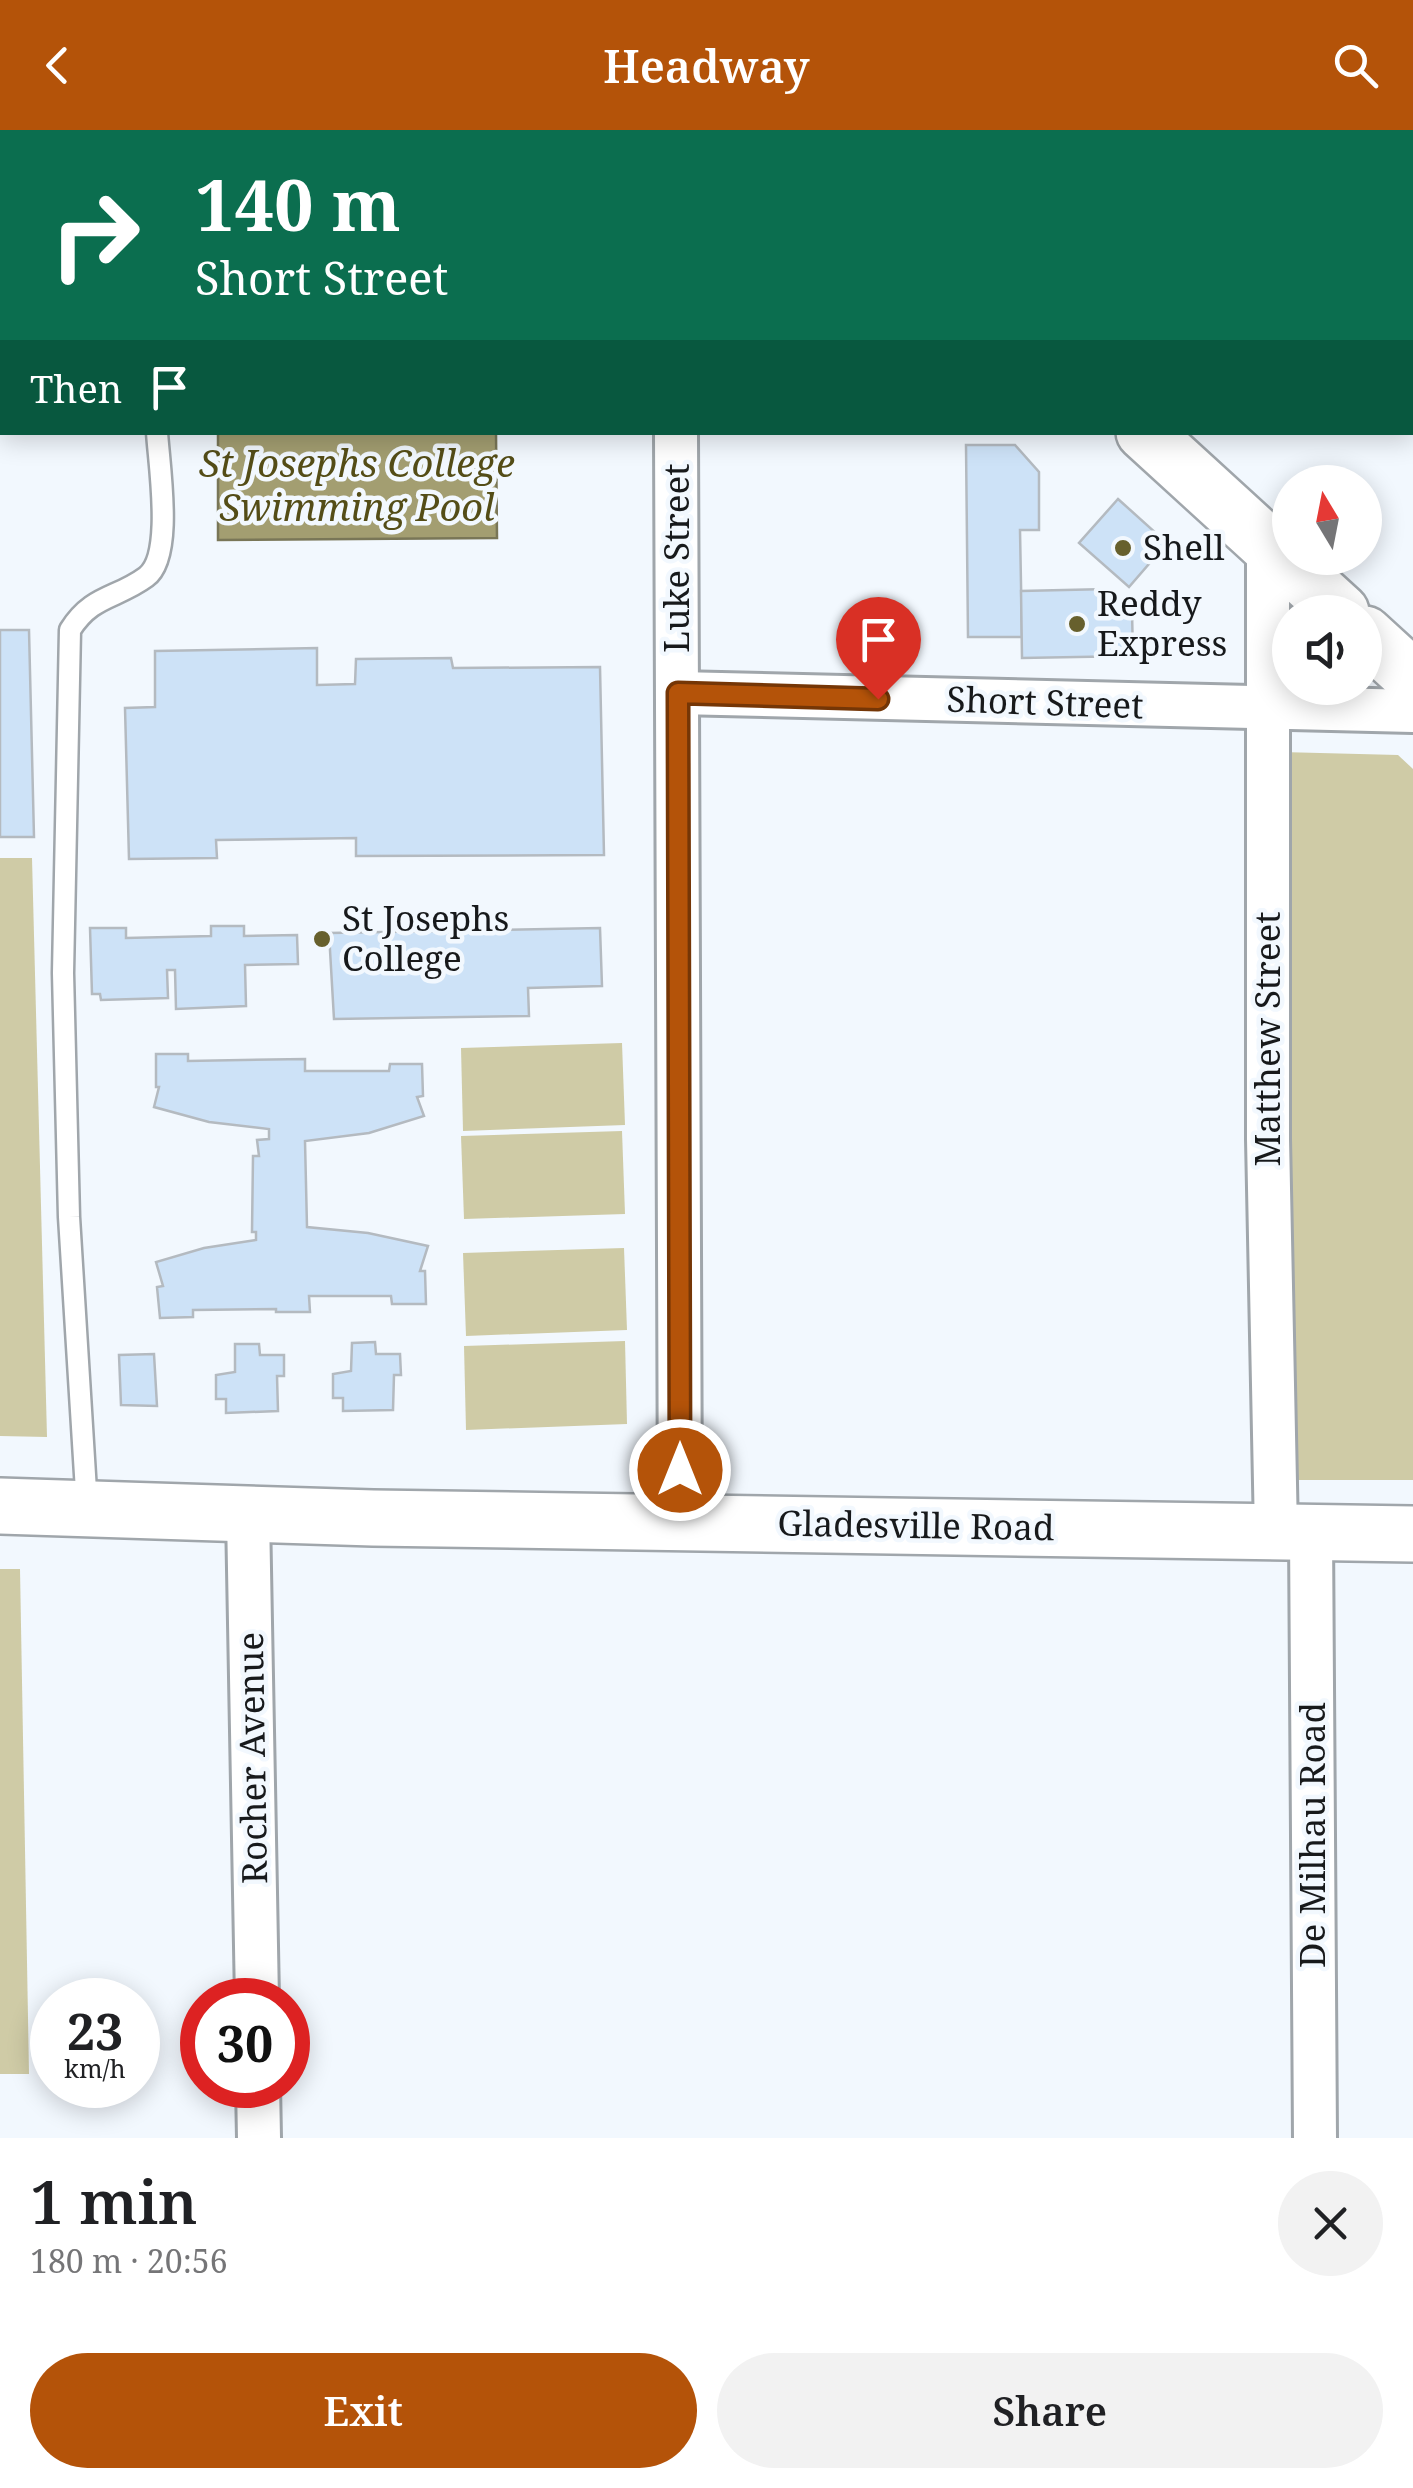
<!DOCTYPE html>
<meta charset="utf-8">
<style>
:root{--surface:#fff;--page:#f2f2f2;--text:#202124;--muted:#757577;--accent:#b45309}
body{margin:0;font-family:"Noto Serif",serif;background:var(--page);color:var(--text);height:100vh;display:flex;flex-direction:column;font-size:38px;white-space:nowrap}
*{box-sizing:border-box;margin:0}
p{font-size:32px;color:var(--muted)}
.icon{flex:none;width:55px;height:55px;fill:none;stroke:currentColor;stroke-width:2;stroke-linecap:round;stroke-linejoin:round}
.map{position:relative;height:2008px;overflow:hidden}
.side{display:flex;flex-direction:column;background:var(--surface);flex:1}
.side>*{flex:none}
.hud{position:absolute;left:0px;top:0px;width:1415px;height:305px;box-shadow:0 5px 25px #0003;background:#0b6e4f;color:#fff;overflow:hidden}
.needle{width:65px;rotate:350deg}
.controls{position:absolute;left:1272px;top:335px;display:grid;gap:20px}
.controls a{display:grid;place-items:center;width:110px;height:110px;border-radius:50%;background:var(--surface);box-shadow:0 5px 25px #0003;font-size:50px}
.speed{position:absolute;left:30px;top:1848px;display:flex;gap:20px;font-size:50px;font-weight:700;text-align:center}
.speed>*{display:grid;place-content:center;width:130px;height:130px;border-radius:50%;background:var(--surface);box-shadow:0 5px 25px #0003;line-height:1}
.speed small{font-size:25px;font-weight:400}
.speed .limit{border:15px solid #d22;background:#fff;color:#111}
.pin{position:absolute;display:grid;place-items:center;width:85px;height:85px;color:#fff;margin:-102px -42px;border-radius:50% 50% 50% 0;rotate:-45deg;box-shadow:0 0 10px #0007}
.pin .icon{rotate:45deg}
.me{position:absolute;width:110px;margin:-55px;rotate:0deg;stroke-linejoin:round;filter:drop-shadow(0 0 8px #0008)}
.turn{display:flex;align-items:center;gap:35px;height:210px;padding:0 30px;font-size:45px}
.turn .icon{width:130px;height:130px;stroke-width:2.5}
.turn b{display:block;font-size:70px;line-height:85px}
.then{display:flex;align-items:center;height:95px;padding:0 30px;background:#0003;gap:20px;font-size:38px}
.round{display:grid;place-items:center;flex:none;width:105px;height:105px;border-radius:52px;background:var(--page)}
.overview{display:flex;align-items:center;justify-content:space-between;height:170px;padding:0 30px}
h1{font-size:60px;font-weight:600;line-height:75px}
.primary-button{display:flex;gap:20px;margin-top:auto;padding:20px 30px}
.primary-button a{flex:1;height:115px;border-radius:60px;background:var(--accent);color:#fff;font-size:40px;font-weight:600;line-height:115px;text-align:center}
.primary-button a+a{background:var(--page);color:var(--text)}
header{display:flex;justify-content:space-between;align-items:center;height:130px;padding:0 30px;background:var(--accent);color:#fff;font-size:45px;font-weight:600}
.map>svg:first-child{display:block}
.green{fill:#cfcba6}
.water{fill:#a39e71;stroke:#797657;stroke-width:2.5}
.building{fill:#cde2f7;stroke:#b4bac0;stroke-width:2.5}
.lines{fill:none;stroke-linecap:round;stroke-linejoin:round}
.lane-casing{stroke:#a0a6ab;stroke-width:25}
.street-casing{stroke:#a0a6ab;stroke-width:48}
.secondary-casing{stroke:#a0a6ab;stroke-width:60}
.lane{stroke:#fff;stroke-width:20}
.street{stroke:#fff;stroke-width:42}
.secondary{stroke:#fff;stroke-width:55}
.route-casing{stroke:#753606;stroke-width:25}
.route{stroke:#b45309;stroke-width:18}
.poi-dot{fill:#67602d;stroke:#f2f8fe;stroke-width:4}
.labels{text-anchor:middle;stroke-width:9;stroke-linejoin:round;paint-order:stroke}
.poi-label{font-size:35px;fill:#17191b;stroke:#f2f8fe;text-anchor:start}
.street-label{font-size:35px;fill:#17191b;stroke:#f2f8fe}
.water-label{font-size:38px;font-style:italic;fill:#544d17;stroke:#f2f8fe}
</style>
<header><svg class="icon" aria-label="back" viewBox="0 0 24 24"><path d="M15 5l-7 7 7 7"/></svg>Headway<svg class="icon" aria-label="search" viewBox="0 0 24 24"><circle cx="10" cy="10" r="6"/><path d="M15 15l6 6"/></svg></header>
<div class="map">
<svg width="1413" height="2008" viewBox="0 0 1413 2008">
<rect width="100%" height="100%" fill="#f2f8fe"/>
<g class="green">
<path d="M1281,622l117,3 15,14v711h-122z"/>
<path d="M0,728h32l15,579 -47,-1z"/>
<path d="M622,913l3,82 -162,6 -2,-83z"/>
<path d="M622,1001l3,83 -161,5 -3,-83z"/>
<path d="M624,1118l3,82 -161,6 -3,-83z"/>
<path d="M625,1211l2,83 -161,6 -2,-84z"/>
<path d="M0,1439h20l9,505h-29z"/>
</g>
<path class="water" d="M218,303h278l1,105 -279,2z"/>
<g class="building">
<path d="M0,0h153v2h-151l-2,8z"/>
<path d="M966,315h49l24,27v58h-19l2,107h-54z"/>
<path d="M1118,369l49,44 -38,44 -50,-44z"/>
<path d="M1108,459l24,22 1,45 -111,2 -1,-67z"/>
<path d="M0,500h29l5,207h-34z"/>
<path d="M317,518v37l38,-1 1,-25 95,-1 2,10 147,-1 4,188 -248,1v-18l-140,2 1,18 -88,1 -4,-151 30,-1v-56z"/>
<path d="M211,796h33v10l53,-1 1,29 -53,1 1,41 -70,3 -1,-39h-8l1,28 -67,2 -1,-6h-8l-2,-66h36v10l85,-2z"/>
<path d="M600,798l2,58 -74,2 1,28 -195,3 -5,-86z"/>
<path d="M156,924h32v7l117,-2v12h84l1,-7h32l1,32 -6,1 7,19 -55,17 -64,8 2,86 61,6 60,13 -8,25h5l1,33h-34l-1,-8h-82l1,16h-34v-3l-83,1v7l-33,1 -3,-31 6,-1 -7,-24 48,-14 52,-8v-8h-4l1,-76h6l-2,-16 12,-1v-10l-60,-7 -55,-15 5,-20h-3z"/>
<path d="M375,1212l1,12h24l1,21h-7l-1,35 -50,1v-13h-10v-24l18,-3 1,-28z"/>
<path d="M235,1214h24l1,11h24v21h-7l1,35 -52,2v-14h-10v-24l19,-3z"/>
<path d="M154,1224l3,52 -36,-1 -2,-50z"/>
</g>
<g class="lines">
<g class="lane-casing">
<g id="lane">
<path d="M517,2l1,-2"/>
<path d="M0,186l2,-1"/>
<path d="M87,1377l-18,-290 -6,-244 7,-343c22,-35 46,-31 76,-53 28,-20 13,-111 11,-145"/>
</g>
</g>
<g class="street-casing">
<g id="street">
<path d="M674,0v2"/>
<path d="M1412,126h1"/>
<path d="M676,302l4,1091"/>
<path d="M1268,416v593l8,393"/>
<path d="M678,563l735,18"/>
<path d="M248,1385l9,485"/>
<path d="M1311,1403l4,605"/>
<path d="M258,1955l1,53"/>
</g>
</g>
<g class="secondary-casing">
<g id="secondary">
<path d="M813,0l2,2"/>
<path d="M1144,302l197,180"/>
<path d="M1365,504l48,44"/>
<path d="M0,1376l373,12 1040,16"/>
</g>
</g>
<use href="#lane" class="lane"/>
<use href="#street" class="street"/>
<use href="#secondary" class="secondary"/>
</g>
<g class="lines">
<g class="route-casing">
<path id="route" d="M680,1340l-2,-777 200,6"/>
</g>
<use href="#route" class="route"/>
</g>
<g class="poi-dot">
<circle cx="1123" cy="418" r="10"/>
<circle cx="1077" cy="494" r="10"/>
<circle cx="322" cy="809" r="10"/>
</g>
<g class="labels">
<g class="poi-label">
<text x="1143" y="430">Shell</text>
<text x="1097" y="486">Reddy<tspan x="1097" dy="40">Express</tspan></text>
<text x="342" y="801">St Josephs<tspan x="342" dy="40">College</tspan></text>
</g>
<g class="street-label">
<text transform="translate(677 428) rotate(-90)" y="12">Luke Street</text>
<text transform="translate(1045 573) rotate(2)" y="12">Short Street</text>
<text transform="translate(1268 909) rotate(-90)" y="12">Matthew Street</text>
<text transform="translate(916 1396) rotate(1)" y="12">Gladesville Road</text>
<text transform="translate(253 1628) rotate(-91)" y="12">Rocher Avenue</text>
<text transform="translate(1313 1705) rotate(-90)" y="12">De Milhau Road</text>
</g>
<g class="water-label">
<text x="357" y="347">St Josephs College<tspan x="357" dy="44">Swimming Pool</tspan></text>
</g>
</g>
</svg>
<div class="controls">
<a><svg class="needle" viewBox="-14 -14 28 28"><path d="M0-13l5 13h-10z" fill="#e53935"/><path d="M0 13l5-13h-10z" fill="#757577"/></svg></a>
<a><svg class="icon" aria-label="sound" viewBox="0 0 24 24"><path d="M4 9h4l5-4v14l-5-4H4zM17 9q2 3 0 6"/></svg></a>
</div>
<div class="speed"><div>23<small>km/h</small></div><div class="limit">30</div></div>
<div class="pin" style="left:878px;top:569px;background:#d93025"><svg class="icon" aria-label="arrive" viewBox="0 0 24 24"><path d="M6 21V4h12l-3 4 3 4H6"/></svg></div>
<svg class="me" style="left:680px;top:1340px" viewBox="-20 -20 40 40"><circle r="17" fill="#b45309" stroke="#fff" stroke-width="3"/><path d="M0-11L8 9 0 5-8 9z" fill="#fff"/></svg>
<div class="hud">
<div class="turn"><svg class="icon" aria-label="right" viewBox="0 0 24 24"><path d="M7 20v-9h11M14 6l5 5-5 5"/></svg><div><b>140 m</b>Short Street</div></div>
<div class="then">Then<svg class="icon" aria-label="arrive" viewBox="0 0 24 24"><path d="M6 21V4h12l-3 4 3 4H6"/></svg></div>
</div>
</div>
<section class="side">
<div class="overview"><div><h1>1 min</h1><p>180 m · 20:56</p></div><a class="round"><svg class="icon" aria-label="close" viewBox="0 0 24 24"><path d="M6 6l12 12M18 6L6 18"/></svg></a></div>
<div class="primary-button"><a>Exit</a><a>Share</a></div>
</section>
